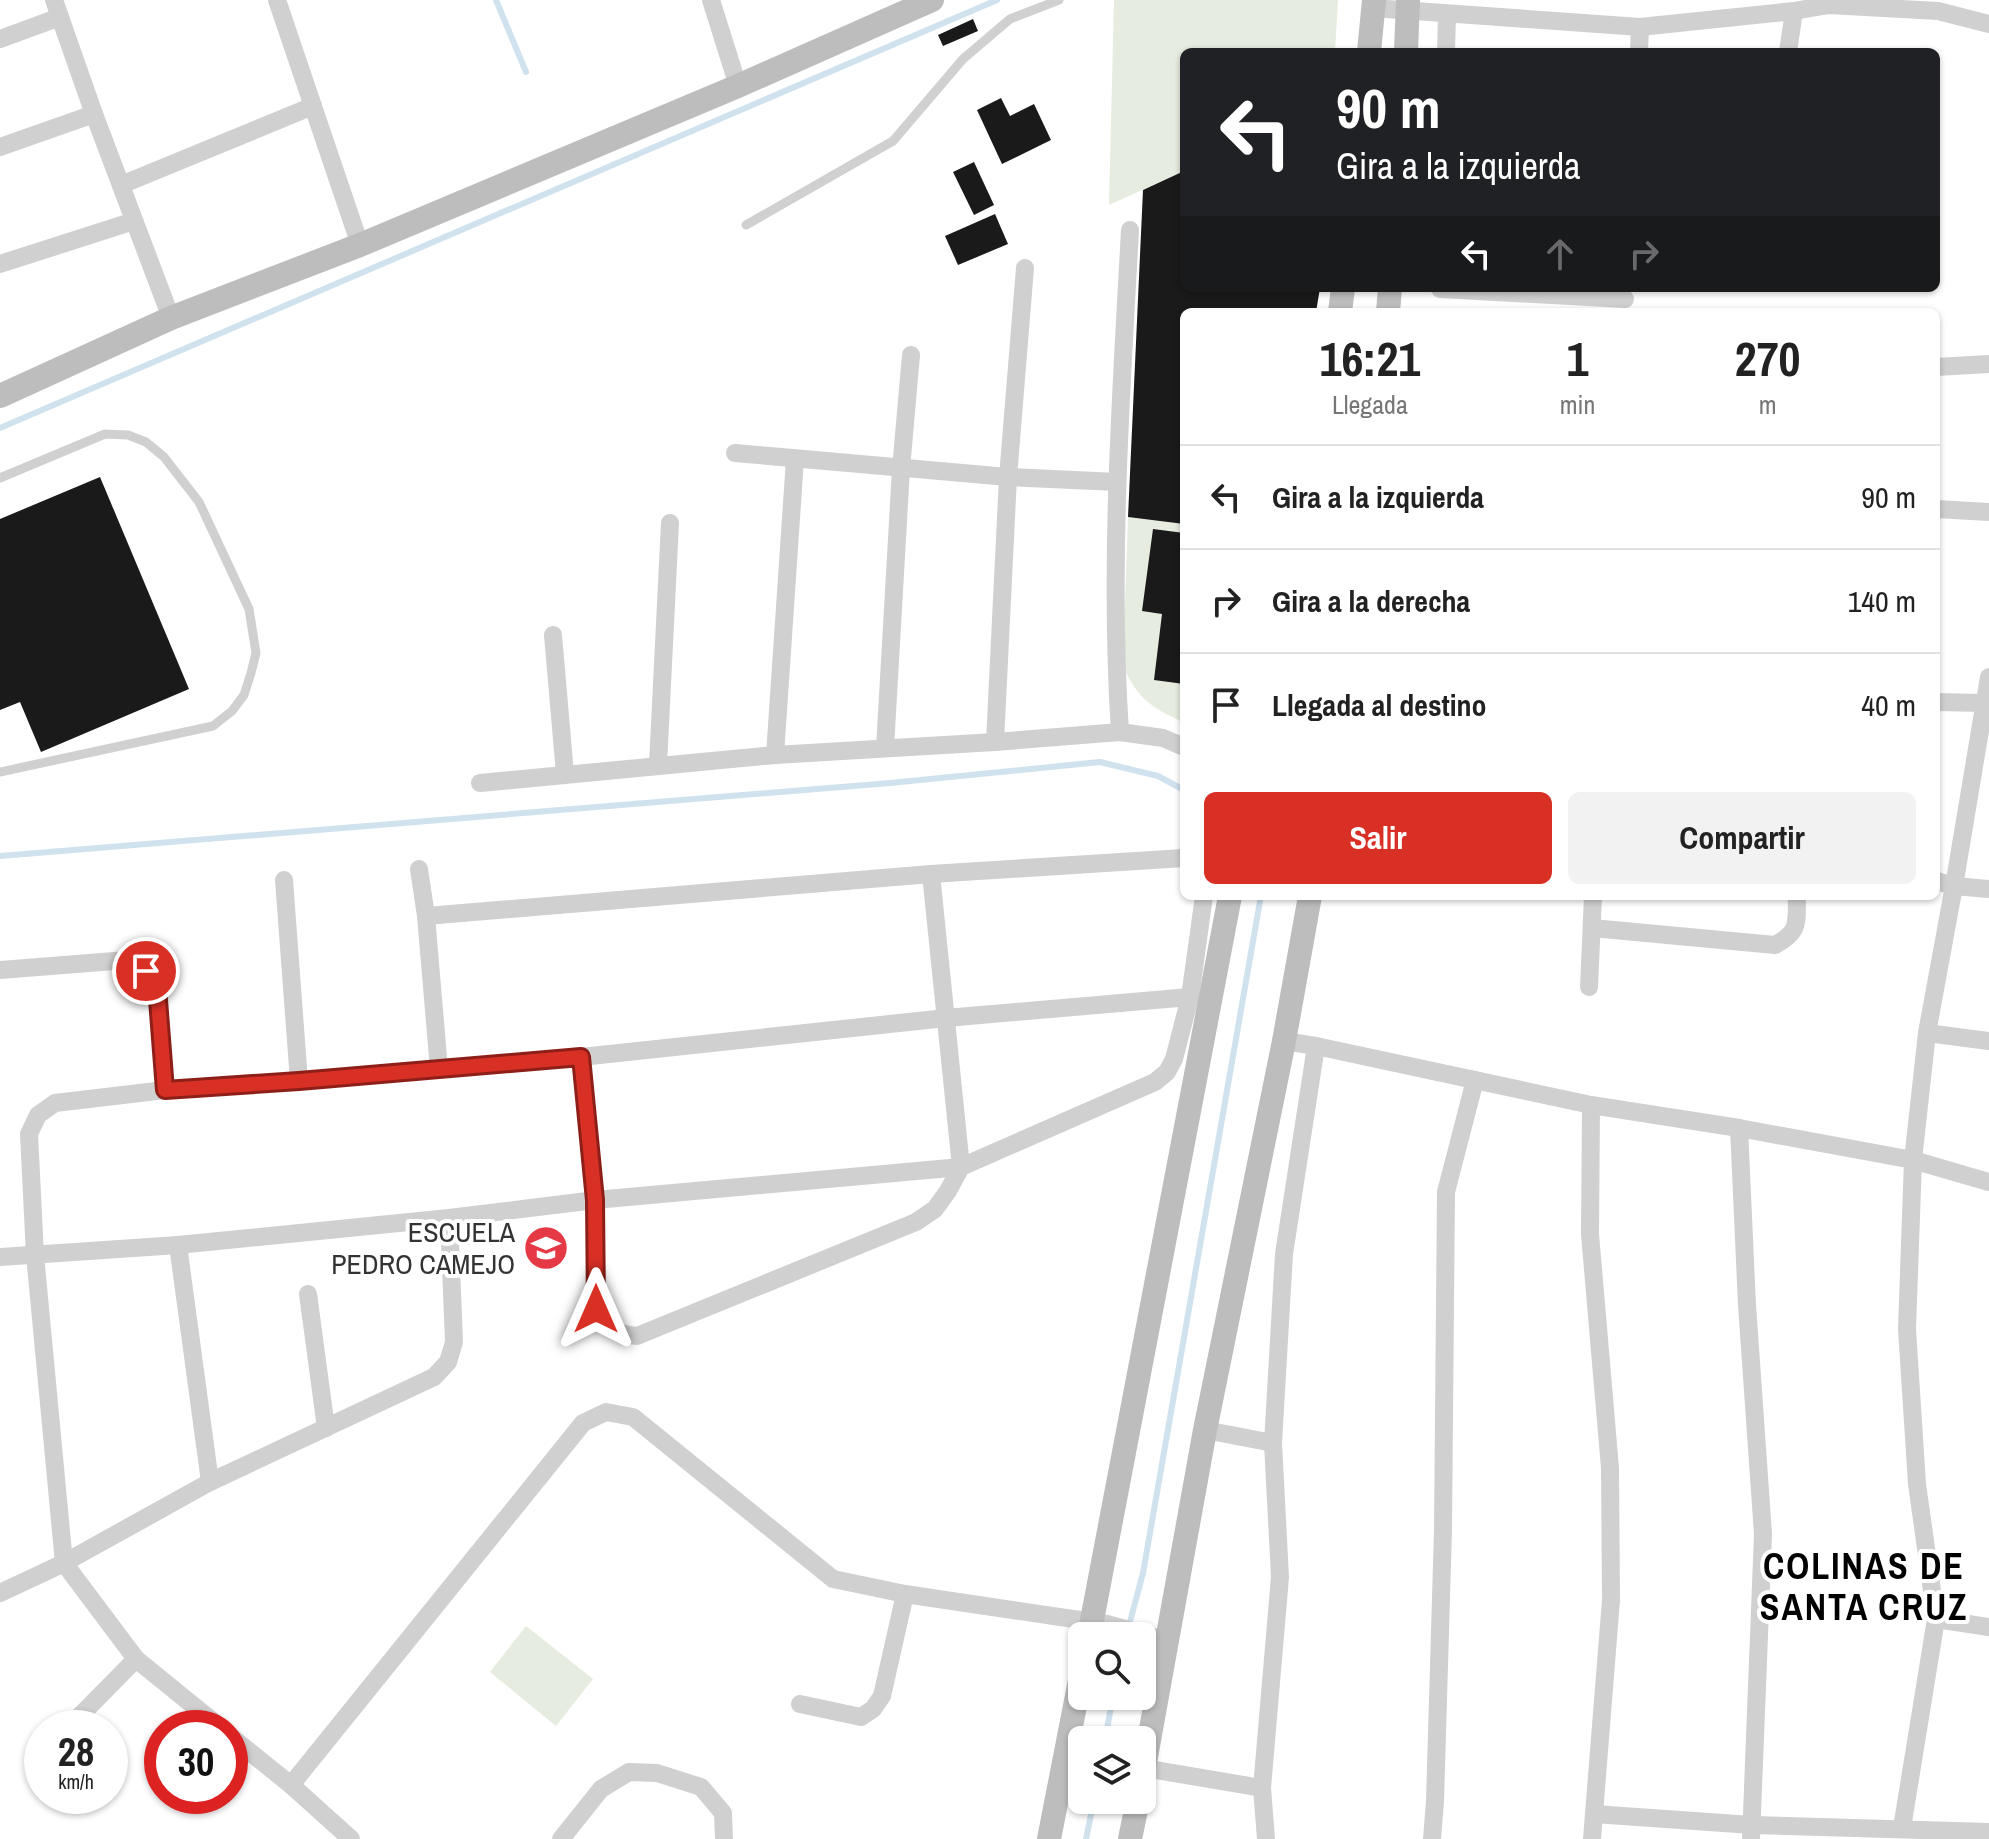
<!DOCTYPE html>
<html lang="es">
<style>
:root{--surface:#fff;--page:#f2f2f2;--text:#222;--muted:#767676;--line:#e0e0e0;--accent:#d93025}
body{margin:0;font-family:"Archivo Narrow",sans-serif;background:var(--page);color:var(--text);height:100vh;display:flex;flex-direction:column;font-size:30px;white-space:nowrap}
*{box-sizing:border-box;margin:0}
p{font-size:26px;color:var(--muted)}
.icon{flex:none;width:44px;height:44px;fill:none;stroke:currentColor;stroke-width:2;stroke-linecap:round;stroke-linejoin:round}
.map{position:relative;flex:1;overflow:hidden}
.details{position:absolute;left:1180px;top:308px;width:760px;height:592px;display:flex;flex-direction:column;background:var(--surface);border-radius:12px;box-shadow:0 2px 6px #0004}
.details>*{flex:none}
.guide{position:absolute;left:1180px;top:48px;width:760px;height:244px;border-radius:12px;box-shadow:0 2px 6px #0004;background:#202124;color:#fff;overflow:hidden}
.buttons{position:absolute;left:1068px;top:1622px;display:grid;gap:16px}
.buttons a{display:grid;place-items:center;width:88px;height:88px;border-radius:12px;background:var(--surface);box-shadow:0 2px 6px #0004;font-size:40px}
.speed{position:absolute;left:24px;top:1710px;display:flex;gap:16px;font-size:40px;font-weight:700;text-align:center}
.speed>*{display:grid;place-content:center;width:104px;height:104px;border-radius:50%;background:var(--surface);box-shadow:0 2px 6px #0004;line-height:1}
.speed small{font-size:20px;font-weight:400}
.speed .limit{border:12px solid #d22;background:#fff;color:#111}
.pin{position:absolute;display:grid;place-items:center;width:68px;height:68px;color:#fff;margin:-34px;border:4px solid #fff;border-radius:50%;box-shadow:0 2px 8px #0007}
.me{position:absolute;width:88px;margin:-44px;rotate:0deg;stroke-linejoin:round;filter:drop-shadow(0 0 6px #0008)}
.turn{display:flex;align-items:center;gap:28px;height:168px;padding:0 24px;font-size:36px}
.turn .icon{width:104px;height:104px;stroke-width:2.5}
.turn b{display:block;font-size:56px;line-height:68px}
.lanes{display:flex;align-items:center;height:76px;padding:0 24px;background:#0003;justify-content:center;gap:40px;direction:ltr}
.lanes .off{opacity:.35}
.eta{display:flex;justify-content:space-evenly;align-items:center;height:136px;text-align:center}
.eta b{font-size:48px;font-weight:700;line-height:56px}
.primary-button{display:flex;gap:16px;margin-top:auto;padding:16px 24px}
.primary-button a{flex:1;height:92px;border-radius:12px;background:var(--accent);color:#fff;font-size:32px;font-weight:700;line-height:92px;text-align:center}
.primary-button a+a{background:var(--page);color:var(--text)}
ul{padding:0;list-style:none}
li{display:flex;align-items:center;gap:24px;height:104px;padding:0 24px;border-top:2px solid var(--line)}
li div{flex:1}
li b{display:block;font-size:30px}
li em{font-style:normal}
.map>svg:first-child{display:block}
.green{fill:#e6ecdf}
.lines{fill:none;stroke-linecap:round;stroke-linejoin:round}
.stream{stroke:#cfe2ee;stroke-width:6}
.building{fill:#1a1a1a}
.lane{stroke:#d0d0d0;stroke-width:9}
.street{stroke:#d0d0d0;stroke-width:18}
.secondary{stroke:#bdbdbd;stroke-width:24}
.route-casing{stroke:#8d1f18;stroke-width:20}
.route{stroke:#d93025;stroke-width:14}
.labels{text-anchor:middle;stroke-width:8;stroke-linejoin:round;paint-order:stroke}
.poi-label{font-size:28px;fill:#333;stroke:#fff;text-anchor:end}
.district-label{font-size:36px;font-weight:bold;letter-spacing:2px;fill:#000;stroke:#fff}
</style>
<div class="map">
<svg width="1989" height="1839" viewBox="0 0 1989 1839">
<rect width="100%" height="100%" fill="#fff"/>
<g class="green">
<path d="M1114,0h224l-3,52h-151v119l-75,34z"/>
<path d="M1128,517l56,7v199c-32,-16 -46,-23 -61,-57z"/>
<path d="M526,1626l67,53 -37,47 -66,-54z"/>
</g>
<g class="lines">
<g class="stream">
<path d="M496,0l30,72"/>
<path d="M0,428l997,-428"/>
<path d="M0,856l890,-73 210,-21 58,14 26,14"/>
<path d="M1128,1629l15,-56 117,-672"/>
<path d="M1105,1740l8,-44"/>
<path d="M1086,1839l8,-39"/>
</g>
</g>
<g class="building">
<path d="M973,19l5,12 -35,15 -5,-11z"/>
<path d="M1001,98l9,18 24,-12 17,36 -49,24 -25,-54z"/>
<path d="M974,162l20,43 -20,10 -21,-43z"/>
<path d="M1184,171v117h136l-4,24h-132v212l-56,-7 15,-327z"/>
<path d="M995,214l13,30 -50,21 -13,-29z"/>
<path d="M100,477l89,212 -148,63 -21,-50 -20,8v-191z"/>
<path d="M1153,529l31,4v151l-30,-4 8,-66 -20,-3z"/>
</g>
<g class="lines">
<g class="lane">
<path d="M746,225l147,-84 70,-82 47,-40 49,-19"/>
<path d="M0,478l105,-44 23,1 18,7 18,15 35,45 50,107 7,44 -5,20 -7,22 -12,16 -19,15 -213,46"/>
</g>
<g class="street">
<path d="M54,0l40,114 77,204"/>
<path d="M277,0l83,245"/>
<path d="M711,0l27,86"/>
<path d="M1373,8l267,19 154,-16 -6,41"/>
<path d="M1794,11l35,-6 109,6 51,13"/>
<path d="M0,39l60,-22"/>
<path d="M1446,52l1,-38"/>
<path d="M1639,52l1,-25"/>
<path d="M0,147l94,-33"/>
<path d="M121,185l192,-79"/>
<path d="M0,264l134,-43"/>
<path d="M1440,289l185,10"/>
<path d="M1936,367l53,-3"/>
<path d="M735,453l273,24 109,5"/>
<path d="M1936,509l53,3"/>
<path d="M553,635l12,139"/>
<path d="M1936,702l48,1"/>
<path d="M1120,732c-11,-167 1,-335 10,-502"/>
<path d="M995,742l13,-265 17,-209"/>
<path d="M885,748l16,-279 10,-114"/>
<path d="M775,755l20,-296"/>
<path d="M658,765l12,-242"/>
<path d="M480,783l295,-28 220,-13 125,-10 43,6 21,9"/>
<path d="M419,869l7,47 13,153"/>
<path d="M284,880l15,201"/>
<path d="M1936,881l18,5 35,3"/>
<path d="M426,916l505,-42 253,-16"/>
<path d="M1592,928l183,17c26,-14 21,-23 22,-49"/>
<path d="M0,970l127,-10 19,11 11,16 8,103"/>
<path d="M1589,987l4,-91"/>
<path d="M1927,1033l62,8"/>
<path d="M1284,1041l32,5 275,59 148,23 174,32 76,22"/>
<path d="M581,1057l14,143 1,109c11,19 19,25 41,27l279,-114 19,-13 13,-18 13,-24 -30,-293"/>
<path d="M1591,1105l-1,129 20,234 1,132 -19,239"/>
<path d="M1739,1128l8,177 16,229 -12,305"/>
<path d="M178,1245l32,237"/>
<path d="M0,1257l178,-12 271,-27 146,-18 366,-33 194,-85 12,-10 7,-13 16,-62 14,-101"/>
<path d="M308,1294l18,134"/>
<path d="M1205,1430l68,13"/>
<path d="M0,1593l64,-30 146,-81 224,-105 14,-15 6,-20 -5,-124"/>
<path d="M1936,1619l53,8"/>
<path d="M800,1704l61,13 12,-8 9,-13 23,-102"/>
<path d="M68,1728l68,-69"/>
<path d="M221,1728l-85,-69 -72,-96 -29,-308 -6,-121 9,-19 17,-12 110,-13 134,-9 282,-24 365,-39 244,-21"/>
<path d="M230,1736l61,49 60,54"/>
<path d="M1144,1768l118,20"/>
<path d="M291,1785l292,-362 23,-11 27,5 200,162 72,15 202,30 60,17"/>
<path d="M1594,1814l158,11 237,7"/>
<path d="M1902,1828l34,-209 -19,-135 -10,-155 6,-169 14,-127 27,-147 35,-209"/>
<path d="M561,1839l40,-50 28,-17 28,1 44,14 22,26 1,26"/>
<path d="M1266,1839l-4,-51 18,-211 -7,-134 11,-189 32,-208"/>
<path d="M1432,1839l3,-38 8,-271 3,-338 29,-112"/>
</g>
<g class="secondary">
<path d="M1369,52l5,-52"/>
<path d="M1406,52l2,-52"/>
<path d="M1340,312l3,-24"/>
<path d="M1388,312l2,-24"/>
<path d="M0,396l171,-78 189,-73 378,-159 194,-86"/>
<path d="M1089,1636l141,-740"/>
<path d="M1142,1779l63,-349 79,-389 26,-145"/>
<path d="M1049,1839l33,-169"/>
<path d="M1130,1839l8,-39"/>
</g>
</g>
<g class="lines">
<g class="route-casing">
<path id="route" d="M146,971l11,16 8,103 134,-9 282,-24 14,143 1,109"/>
</g>
<use href="#route" class="route"/>
</g>
<defs>
<g id="school-disc" transform="scale(2.3)"><circle r="9.5" fill="#e63946" stroke="#fff"/><path d="M0-5L7-2L0 1L-7-2ZM-4 1L0 2.5L4 1V4Q0 6-4 4Z" fill="#fff"/></g>
</defs>
<g fill-rule="evenodd">
<use href="#school-disc" x="546" y="1248"/>
</g>
<g class="labels">
<g class="poi-label">
<text x="515" y="1242">ESCUELA<tspan x="515" dy="32">PEDRO CAMEJO</tspan></text>
</g>
<g class="district-label">
<text x="1864" y="1579">COLINAS DE<tspan x="1864" dy="41">SANTA CRUZ</tspan></text>
</g>
</g>
</svg>
<div class="buttons">
<a><svg class="icon" aria-label="search" viewBox="0 0 24 24"><circle cx="10" cy="10" r="6"/><path d="M15 15l6 6"/></svg></a>
<a><svg class="icon" aria-label="layers" viewBox="0 0 24 24"><path d="M12 4l9 5-9 5-9-5zM3 14l9 5 9-5"/></svg></a>
</div>
<div class="speed"><div>28<small>km/h</small></div><div class="limit">30</div></div>
<div class="pin" style="left:146px;top:971px;background:#d93025"><svg class="icon" aria-label="arrive" viewBox="0 0 24 24"><path d="M6 21V4h12l-3 4 3 4H6"/></svg></div>
<svg class="me" style="left:596px;top:1309px" viewBox="-20 -20 40 40"><path d="M0-17L14 15 0 8-14 15z" fill="#d93025" stroke="#fff" stroke-width="4"/></svg>
<div class="guide">
<div class="turn"><svg class="icon" aria-label="left" viewBox="0 0 24 24"><path d="M17 20v-9H6M10 6l-5 5 5 5"/></svg><div><b>90 m</b>Gira a la izquierda</div></div>
<div class="lanes"><svg class="icon" aria-label="left" viewBox="0 0 24 24"><path d="M17 20v-9H6M10 6l-5 5 5 5"/></svg><svg class="icon off" aria-label="ahead" viewBox="0 0 24 24"><path d="M12 20V5M6 11l6-6 6 6"/></svg><svg class="icon off" aria-label="right" viewBox="0 0 24 24"><path d="M7 20v-9h11M14 6l5 5-5 5"/></svg></div>
</div>
<section class="details">
<div class="eta">
<div><b>16:21</b><p>Llegada</p></div>
<div><b>1</b><p>min</p></div>
<div><b>270</b><p>m</p></div>
</div>
<ul>
<li><svg class="icon" aria-label="left" viewBox="0 0 24 24"><path d="M17 20v-9H6M10 6l-5 5 5 5"/></svg><div><b>Gira a la izquierda</b></div><em>90 m</em></li>
<li><svg class="icon" aria-label="right" viewBox="0 0 24 24"><path d="M7 20v-9h11M14 6l5 5-5 5"/></svg><div><b>Gira a la derecha</b></div><em>140 m</em></li>
<li><svg class="icon" aria-label="arrive" viewBox="0 0 24 24"><path d="M6 21V4h12l-3 4 3 4H6"/></svg><div><b>Llegada al destino</b></div><em>40 m</em></li>
</ul>
<div class="primary-button"><a>Salir</a><a>Compartir</a></div>
</section>
</div>
